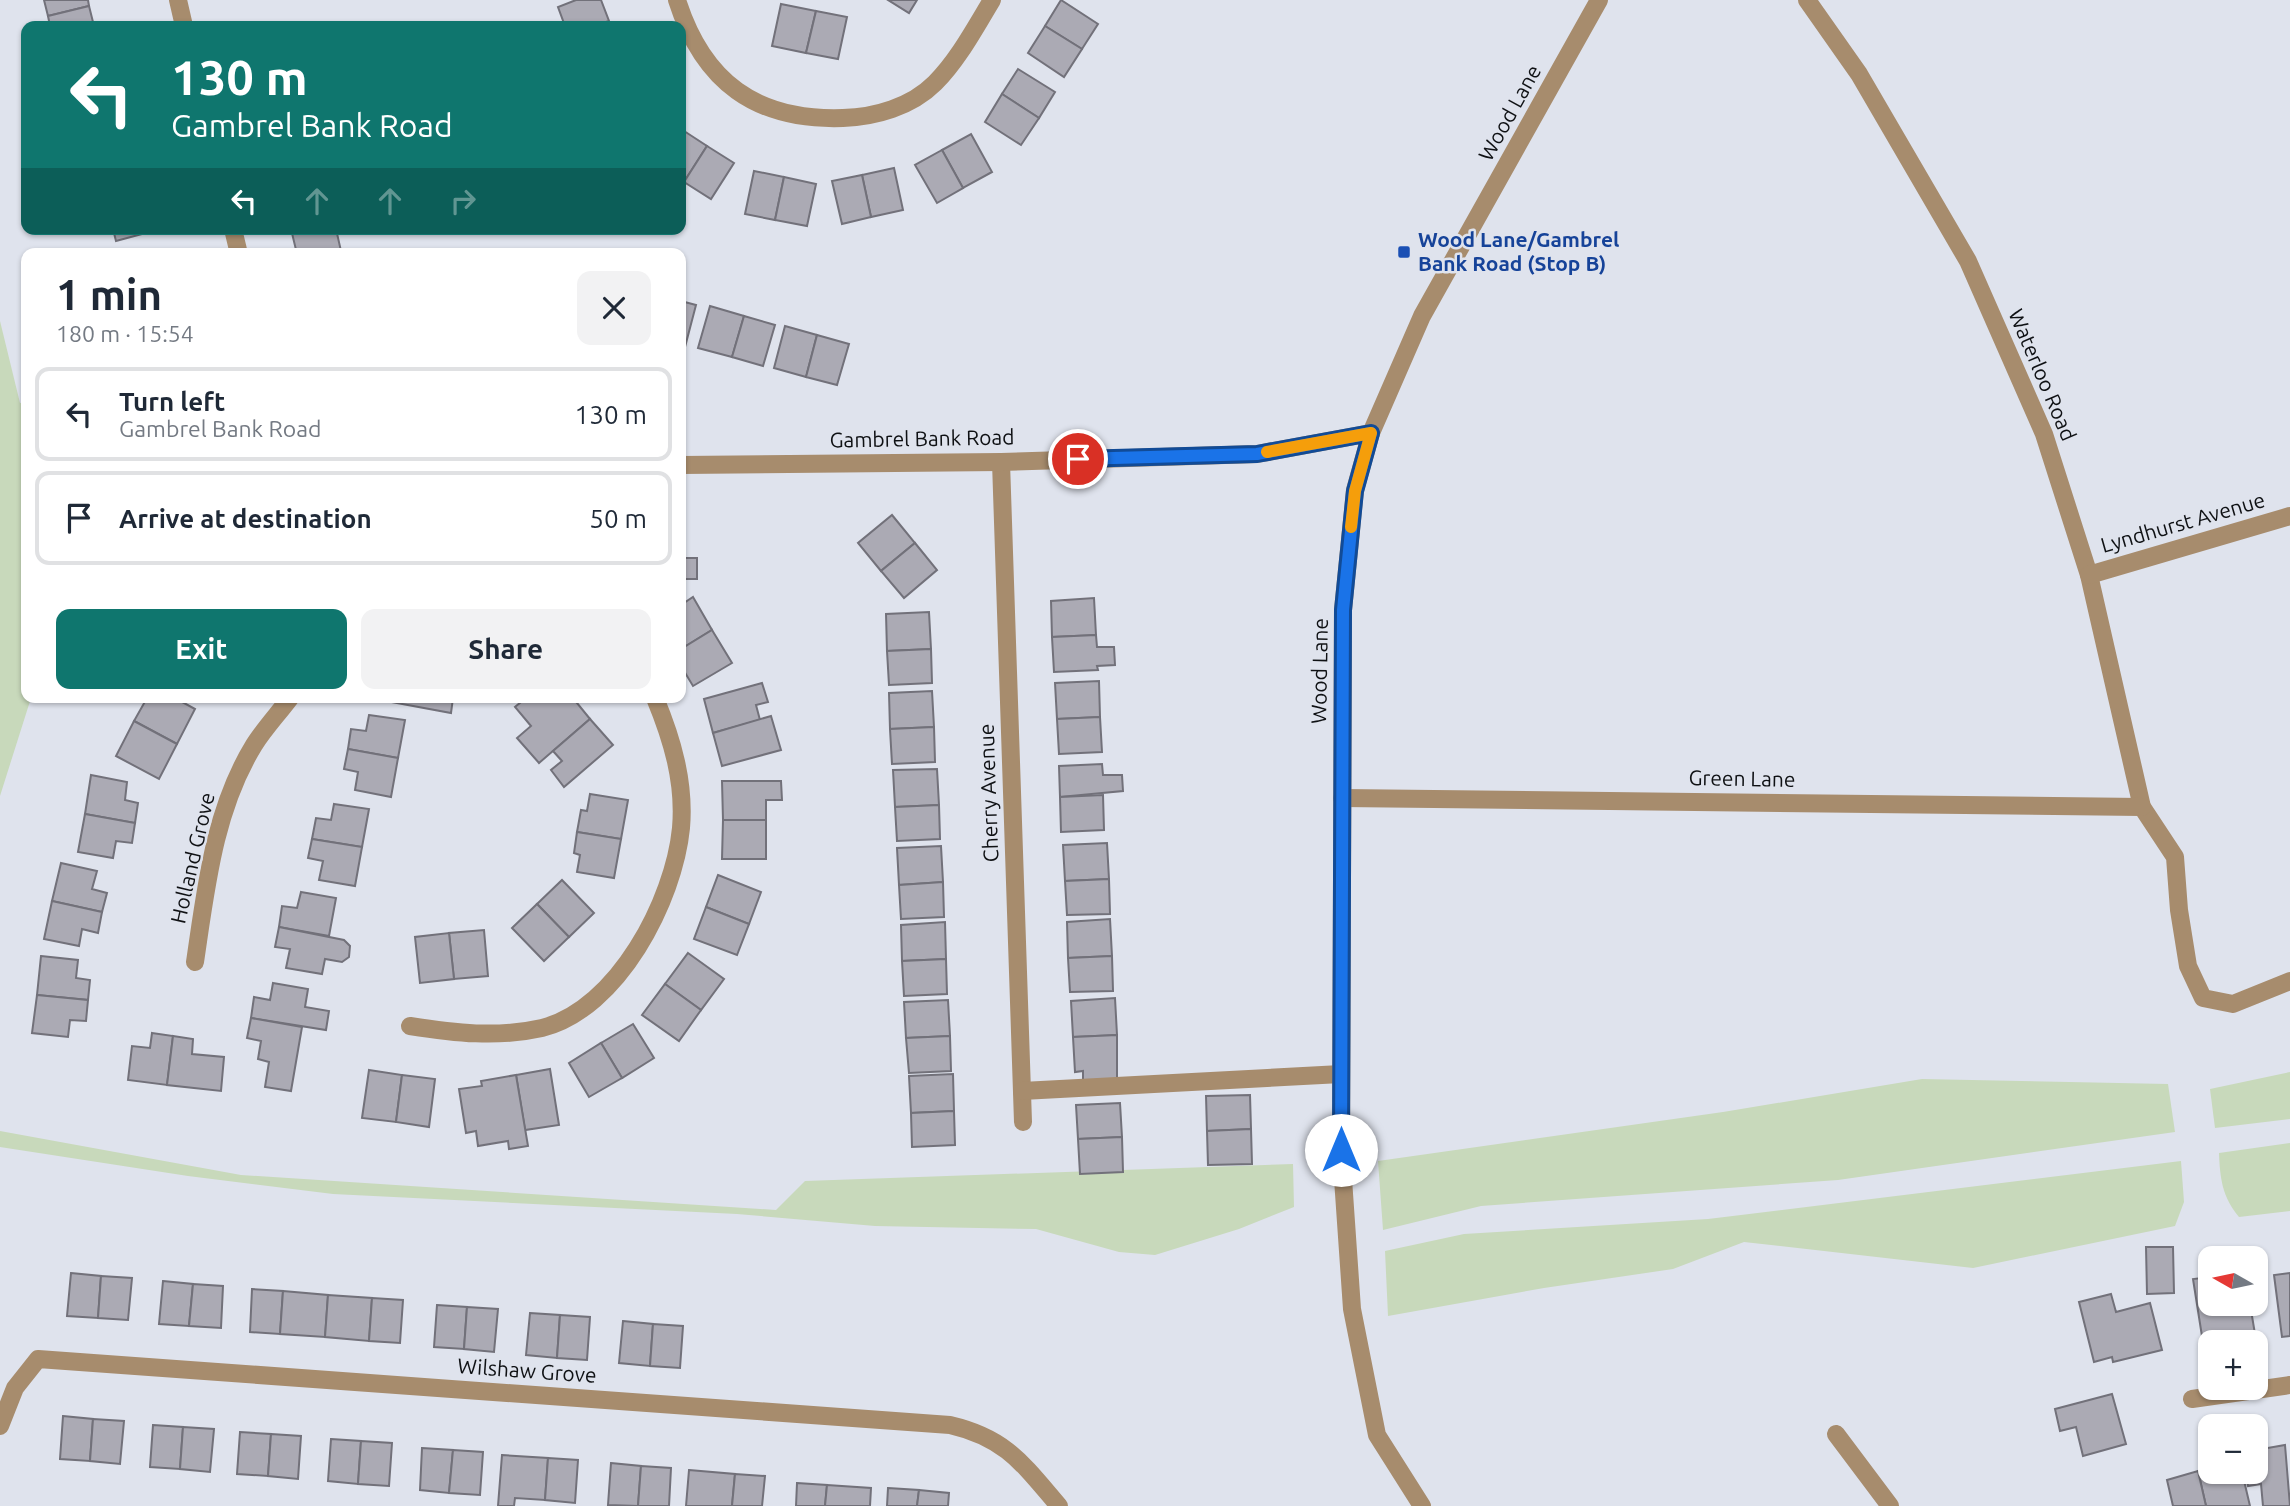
<!DOCTYPE html>
<meta charset="utf-8">
<style>
:root{--surface:#fff;--page:#f2f2f3;--text:#1f2937;--muted:#747a83;--line:#e0e1e3;--accent:#0f766e}
body{margin:0;font-family:Ubuntu,sans-serif;background:var(--page);color:var(--text);height:100vh;display:flex;flex-direction:column;font-size:26px;white-space:nowrap}
*{box-sizing:border-box;margin:0}
p{font-size:23px;color:var(--muted)}
.icon{flex:none;width:38px;height:38px;fill:none;stroke:currentColor;stroke-width:2;stroke-linecap:round;stroke-linejoin:round}
.map{position:relative;flex:1;overflow:hidden}
.panel{position:absolute;left:21px;top:248px;width:665px;height:455px;display:flex;flex-direction:column;background:var(--surface);border-radius:14px;box-shadow:0 2px 5px #0004}
.panel>*{flex:none}
.guide{position:absolute;left:21px;top:21px;width:665px;height:214px;border-radius:14px;box-shadow:0 2px 5px #0004;background:#0f766e;color:#fff;overflow:hidden}
.needle{width:46px;rotate:279deg}
.tools{position:absolute;left:2198px;top:1246px;display:grid;gap:14px}
.tools a{display:grid;place-items:center;width:70px;height:70px;border-radius:14px;background:var(--surface);box-shadow:0 2px 5px #0004;font-size:35px}
.pin{position:absolute;display:grid;place-items:center;width:60px;height:60px;color:#fff;margin:-30px;border:4px solid #fff;border-radius:50%;box-shadow:0 2px 7px #0007}
.me{position:absolute;width:77px;margin:-38px;rotate:0deg;stroke-linejoin:round;filter:drop-shadow(0 0 5px #0008)}
.turn{display:flex;align-items:center;gap:24px;height:147px;padding:0 35px;font-size:32px}
.turn .icon{width:91px;height:91px;stroke-width:2.5}
.turn b{display:block;font-size:49px;line-height:60px}
.lanes{display:flex;align-items:center;height:66px;padding:0 35px;background:#0003;justify-content:center;gap:35px;direction:ltr}
.lanes .off{opacity:.35}
.round{display:grid;place-items:center;flex:none;width:74px;height:74px;border-radius:14px;background:var(--page)}
.summary{display:flex;align-items:center;justify-content:space-between;height:119px;padding:0 35px}
h1{font-size:42px;font-weight:600;line-height:52px}
.primary-button{display:flex;gap:14px;margin-top:auto;padding:14px 35px}
.primary-button a{flex:1;height:80px;border-radius:14px;background:var(--accent);color:#fff;font-size:28px;font-weight:600;line-height:80px;text-align:center}
.primary-button a+a{background:var(--page);color:var(--text)}
ul{padding:0;list-style:none}
li{display:flex;align-items:center;gap:21px;height:94px;margin:0 14px 10px;padding:0 21px;border:4px solid var(--line);border-radius:14px}
li div{flex:1}
li b{display:block;font-size:26px}
li em{font-style:normal}
.map>svg:first-child{display:block}
.green{fill:#c8d9bb}
.building{fill:#abaab4;stroke:#72717a;stroke-width:2}
.lines{fill:none;stroke-linecap:round;stroke-linejoin:round}
.minor{stroke:#a78c6d;stroke-width:18}
.route-casing{stroke:#114b97;stroke-width:18}
.route{stroke:#1a73e8;stroke-width:12}
.slow{stroke:#f59e0b;stroke-width:12}
.transit-dot{fill:#1a4fb4;stroke:#dfe3ed;stroke-width:2.5}
.labels{text-anchor:middle;stroke-width:5;stroke-linejoin:round;paint-order:stroke}
.street-label{font-size:21px;fill:#0f1114;stroke:#dfe3ed}
.transit-label{font-size:21px;font-weight:bold;fill:#164399;stroke:#dfe3ed;text-anchor:start}
</style>
<div class="map">
<svg width="2290" height="1506" viewBox="0 0 2290 1506">
<rect width="100%" height="100%" fill="#dfe3ed"/>
<g class="green">
<path d="M0,321l20,82 6,-1v296h5l-31,98z"/>
<path d="M2290,1072v47l-75,9 -5,-39z"/>
<path d="M1922,1079l246,5 7,48 -337,48 -357,26 -98,24 -5,-69 345,-49z"/>
<path d="M0,1131l241,44 535,35 29,-29 488,-17 1,43 -55,22 -84,26 -36,-3 -83,-23 -161,-3 -138,-12 -404,-20 -145,-18 -188,-29z"/>
<path d="M2290,1143v68l-51,6c-17,-20 -19,-39 -20,-64z"/>
<path d="M2181,1161l3,41 -9,24 -202,42 -229,-26 -71,27 -129,19 -156,28 -3,-65 79,-17 244,-15z"/>
</g>
<g class="building">
<path d="M44,0h44l1,6 -41,10z"/>
<path d="M576,0h25l8,21 -15,5h-29l-7,-19z"/>
<path d="M888,0h29l-8,13z"/>
<path d="M1061,0l37,24 -16,25 -37,-23z"/>
<path d="M781,4l35,7 -10,42 -34,-7z"/>
<path d="M89,6l5,20h-44l-2,-10z"/>
<path d="M816,11l31,6 -9,42 -32,-6z"/>
<path d="M1045,26l37,23 -18,28 -36,-24z"/>
<path d="M1018,69l37,23 -16,26 -37,-24z"/>
<path d="M1002,94l37,24 -18,27 -36,-23z"/>
<path d="M681,129l26,17 -23,36 -3,-2z"/>
<path d="M971,134l21,38 -29,16 -21,-38z"/>
<path d="M707,146l27,17 -23,36 -27,-17z"/>
<path d="M942,150l21,38 -26,15 -22,-38z"/>
<path d="M894,168l9,42 -32,7 -9,-42z"/>
<path d="M754,171l30,6 -9,43 -30,-6z"/>
<path d="M862,175l9,42 -29,7 -10,-43z"/>
<path d="M784,177l32,7 -9,42 -32,-6z"/>
<path d="M113,229h44v1l-41,11z"/>
<path d="M291,229h45l5,22 -44,3z"/>
<path d="M681,301l15,4 -11,42 -4,-1z"/>
<path d="M710,306l34,10 -12,41 -34,-9z"/>
<path d="M744,316l31,9 -12,41 -31,-9z"/>
<path d="M785,326l32,9 -11,42 -32,-9z"/>
<path d="M817,335l32,9 -12,41 -31,-8z"/>
<path d="M892,515l23,28 -34,28 -23,-28z"/>
<path d="M915,543l22,27 -33,28 -23,-27z"/>
<rect x="681" y="558" width="16" height="21"/>
<path d="M693,597l19,33 -31,19v-44z"/>
<path d="M1094,598l2,37 -44,2 -1,-36z"/>
<path d="M929,612l2,37 -44,2 -1,-37z"/>
<path d="M712,630l20,33 -39,23 -12,-20v-17z"/>
<path d="M1096,635l1,12h17l1,18 -18,1 1,4 -44,2 -2,-35z"/>
<path d="M931,649l1,34 -43,2 -2,-34z"/>
<path d="M1099,681l1,36 -43,2 -2,-36z"/>
<path d="M762,683l6,19 -12,3 4,15 -47,13 -9,-34z"/>
<path d="M932,691l2,36 -44,2 -1,-36z"/>
<path d="M147,698h28l20,11 -18,35 -43,-23z"/>
<path d="M370,698h83l-2,15z"/>
<path d="M526,698h47l17,21 -51,44 -22,-25 14,-12 -16,-19z"/>
<path d="M369,715l36,5 -7,38 -50,-9 3,-20 15,2z"/>
<path d="M771,716l10,34 -59,16 -9,-33z"/>
<path d="M1100,717l2,35 -43,2 -2,-35z"/>
<path d="M590,719l23,26 -49,42 -13,-17 11,-9 -9,-10z"/>
<path d="M134,721l43,23 -18,35 -43,-23z"/>
<path d="M934,727l1,35 -43,2 -2,-35z"/>
<path d="M348,749l50,9 -7,39 -36,-7 3,-18 -14,-3z"/>
<path d="M1102,764l1,11h19l1,16 -63,6 -1,-31z"/>
<path d="M937,769l2,36 -44,2 -2,-37z"/>
<path d="M91,775l36,7 -2,18 13,3 -3,20 -50,-9z"/>
<path d="M722,781h59l1,19h-16v20h-43z"/>
<path d="M590,794l38,6 -7,39 -44,-7 4,-22 6,1z"/>
<path d="M1103,795l1,35 -43,2 -1,-35z"/>
<path d="M334,804l35,5 -7,38 -50,-8 4,-21 15,2z"/>
<path d="M939,805l1,34 -43,2 -2,-34z"/>
<path d="M85,814l50,9 -3,20 -16,-2 -3,17 -35,-6z"/>
<path d="M723,820h43v39h-44z"/>
<path d="M577,832l44,7 -7,39 -37,-6 3,-17 -6,-2z"/>
<path d="M312,839l50,8 -7,39 -36,-6 4,-19 -15,-3z"/>
<path d="M1107,843l2,36 -44,2 -2,-36z"/>
<path d="M941,846l2,36 -44,3 -2,-37z"/>
<path d="M61,863l36,8 -5,18 15,4 -5,19 -50,-11z"/>
<path d="M718,875l43,17 -12,32 -43,-17z"/>
<path d="M1109,879l1,35 -43,1 -2,-34z"/>
<path d="M562,880l32,33 -25,24 -32,-33z"/>
<path d="M943,882l1,35 -43,2 -2,-34z"/>
<path d="M301,892l35,6 -7,38 -50,-9 3,-21 15,2z"/>
<path d="M52,901l50,11 -4,21 -16,-4 -3,17 -35,-7z"/>
<path d="M537,904l32,33 -25,24 -32,-33z"/>
<path d="M706,907l43,17 -12,31 -43,-16z"/>
<path d="M1110,919l2,37 -44,2 -1,-36z"/>
<path d="M945,922l1,37 -44,2 -1,-36z"/>
<path d="M279,927l65,13 6,6 -1,11 -7,5 -17,-3 -3,15 -36,-6 4,-19 -15,-2z"/>
<path d="M484,930l4,46 -34,3 -5,-46z"/>
<path d="M449,933l5,46 -34,4 -5,-46z"/>
<path d="M688,953l36,26 -23,31 -36,-26z"/>
<path d="M41,956l37,4 -2,18 14,2 -2,20 -51,-5z"/>
<path d="M1112,956l1,35 -43,1 -2,-34z"/>
<path d="M946,959l1,35 -43,2 -2,-35z"/>
<path d="M273,983l35,6 -3,18 24,4 -3,19 -75,-12 3,-21 16,3z"/>
<path d="M665,984l36,26 -22,31 -37,-26z"/>
<path d="M37,995l51,5 -2,21 -16,-1 -2,17 -36,-4z"/>
<path d="M1115,998l2,37 -44,2 -2,-36z"/>
<path d="M948,1000l2,36 -44,2 -2,-36z"/>
<path d="M251,1018l51,9 -11,64 -26,-4 4,-25 -11,-3 3,-18 -14,-3z"/>
<path d="M633,1024l21,34 -32,20 -21,-35z"/>
<path d="M152,1033l21,3 -6,49 -39,-5 4,-34 18,2z"/>
<path d="M1117,1035v45l-34,3v-12l-8,1 -2,-35z"/>
<path d="M173,1036l20,3 -1,15 32,3 -3,34 -54,-6z"/>
<path d="M950,1036l1,35 -42,2 -3,-35z"/>
<path d="M601,1043l21,35 -33,19 -20,-34z"/>
<path d="M550,1069l9,56 -34,5 -9,-55z"/>
<path d="M369,1070l33,5 -6,47 -34,-4z"/>
<path d="M953,1074l1,37 -43,2 -2,-37z"/>
<path d="M402,1075l33,4 -6,48 -33,-5z"/>
<path d="M516,1075l12,71 -19,3 -1,-8 -30,5 -2,-15 -10,2 -7,-44 23,-3 -1,-5z"/>
<path d="M1250,1095l1,34 -44,2 -1,-35z"/>
<path d="M1120,1103l2,34 -44,2 -2,-34z"/>
<path d="M954,1111l1,34 -43,2 -1,-34z"/>
<path d="M1251,1129l1,35 -44,1 -1,-34z"/>
<path d="M1122,1137l1,35 -43,2 -2,-35z"/>
<path d="M2146,1247h27l1,46 -27,1z"/>
<path d="M71,1273l30,3 -3,42 -31,-2z"/>
<path d="M2290,1273v63l-8,1 -8,-62z"/>
<path d="M101,1276l31,2 -4,42 -30,-2z"/>
<path d="M2210,1277v27h40l6,36 -46,2v6l-6,1 -11,-70z"/>
<path d="M163,1281l30,3 -4,42 -30,-2z"/>
<path d="M193,1284l30,2 -2,42 -32,-2z"/>
<path d="M252,1289l31,2 -3,43 -30,-2z"/>
<path d="M283,1291l45,4 -3,42 -45,-3z"/>
<path d="M2111,1294l5,18 34,-9 12,47 -49,12 -1,-5 -18,5 -15,-60z"/>
<path d="M328,1295l44,3 -3,43 -44,-4z"/>
<path d="M372,1298l31,2 -3,43 -31,-2z"/>
<path d="M437,1305l30,2 -3,42 -30,-2z"/>
<path d="M467,1307l31,2 -4,43 -30,-3z"/>
<path d="M530,1313l30,2 -3,43 -31,-3z"/>
<path d="M560,1315l30,2 -3,43 -30,-2z"/>
<path d="M623,1321l30,3 -3,42 -31,-3z"/>
<path d="M653,1324l30,2 -3,42 -30,-2z"/>
<path d="M2112,1394l14,50 -43,12 -7,-29 -16,4 -5,-22z"/>
<path d="M63,1416l30,3 -3,42 -30,-2z"/>
<path d="M93,1419l31,2 -4,43 -30,-3z"/>
<path d="M153,1425l30,2 -3,42 -30,-2z"/>
<path d="M183,1427l31,2 -4,43 -30,-3z"/>
<path d="M240,1432l31,2 -3,42 -31,-2z"/>
<path d="M271,1434l30,2 -3,43 -30,-3z"/>
<path d="M331,1439l30,2 -3,43 -30,-3z"/>
<path d="M361,1441l31,2 -3,43 -31,-2z"/>
<path d="M2285,1445l5,61h-27l-2,-22 -13,2 -3,-14h11v-22z"/>
<path d="M422,1448l31,2 -4,43 -29,-3z"/>
<path d="M453,1450l30,2 -3,43 -31,-2z"/>
<path d="M502,1455l46,3 -3,42 -30,-2 -1,8h-16z"/>
<path d="M548,1458l30,2 -3,43 -30,-3z"/>
<path d="M611,1463l30,3 -3,40 -30,-1z"/>
<path d="M641,1466l30,2 -2,38h-31z"/>
<path d="M2210,1467v5h32l8,34h-44l-8,-35z"/>
<path d="M689,1470l46,4 -3,32h-46z"/>
<path d="M2198,1471l8,35h-33l-6,-26z"/>
<path d="M735,1474l30,2 -3,30h-30z"/>
<path d="M797,1483l30,2 -2,21h-29z"/>
<path d="M827,1485l44,3 -1,18h-45z"/>
<path d="M888,1488l31,2 -2,16h-30z"/>
<path d="M919,1490l30,3 -1,13h-31z"/>
</g>
<g class="lines">
<g class="minor">
<path d="M178,0l6,26"/>
<path d="M677,0c26,82 79,121 166,118 32,-1 68,-11 92,-35 23,-23 40,-55 57,-83"/>
<path d="M1807,0l52,74 109,187 76,173 45,141 53,232 33,50 4,53 9,56 15,32 30,6 57,-23"/>
<path d="M233,229l6,25"/>
<path d="M1001,462l22,660"/>
<path d="M681,465l320,-3 256,-8 114,-21"/>
<path d="M2089,575l201,-59"/>
<path d="M1342,798l800,9"/>
<path d="M195,962c11,-74 19,-152 59,-217 10,-16 24,-31 36,-47"/>
<path d="M410,1026c44,7 88,12 132,2 76,-19 132,-128 139,-200 4,-46 -9,-89 -26,-130"/>
<path d="M1022,1091l319,-17"/>
<path d="M2192,1399l98,-14"/>
<path d="M0,1426l15,-38 23,-29 912,66c56,13 73,39 109,81"/>
<path d="M1836,1434l54,72"/>
<path d="M1422,1506l-45,-71 -25,-126 -11,-159 2,-540 12,-120 16,-57 51,-117 177,-316"/>
</g>
</g>
<g class="lines">
<g class="route-casing">
<path id="route" d="M1078,459l179,-5 114,-21 -16,58 -12,119 -2,540"/>
</g>
<use href="#route" class="route"/>
<path class="slow" d="M1267,452l104,-19 -16,58 -4,36"/>
</g>
<rect class="transit-dot" x="1397" y="245" width="14" height="14" rx="3.5"/>
<g class="labels">
<g class="street-label">
<text transform="translate(1510 113) rotate(-61)" y="7">Wood Lane</text>
<text transform="translate(2042 375) rotate(67)" y="7">Waterloo Road</text>
<text transform="translate(922 439) rotate(-1)" y="7">Gambrel Bank Road</text>
<text transform="translate(2183 523) rotate(-16)" y="7">Lyndhurst Avenue</text>
<text transform="translate(1320 671) rotate(-89)" y="7">Wood Lane</text>
<text transform="translate(1742 779) rotate(1)" y="7">Green Lane</text>
<text transform="translate(989 793) rotate(-92)" y="7">Cherry Avenue</text>
<text transform="translate(193 858) rotate(-77)" y="7">Holland Grove</text>
<text transform="translate(527 1371) rotate(4)" y="7">Wilshaw Grove</text>
</g>
<g class="transit-label">
<text x="1418" y="247">Wood Lane/Gambrel<tspan x="1418" dy="24">Bank Road (Stop B)</tspan></text>
</g>
</g>
</svg>
<div class="tools">
<a><svg class="needle" viewBox="-14 -14 28 28"><path d="M0-13l5 13h-10z" fill="#e53935"/><path d="M0 13l5-13h-10z" fill="#747a83"/></svg></a>
<a>+</a>
<a>−</a>
</div>
<div class="pin" style="left:1078px;top:459px;background:#d93025"><svg class="icon" aria-label="arrive" viewBox="0 0 24 24"><path d="M6 21V4h12l-3 4 3 4H6"/></svg></div>
<svg class="me" style="left:1341px;top:1150px" viewBox="-20 -20 40 40"><circle r="19" fill="#fff"/><path d="M0-13L10 11 0 6-10 11z" fill="#1a73e8"/></svg>
<div class="guide">
<div class="turn"><svg class="icon" aria-label="left" viewBox="0 0 24 24"><path d="M17 20v-9H6M10 6l-5 5 5 5"/></svg><div><b>130 m</b>Gambrel Bank Road</div></div>
<div class="lanes"><svg class="icon" aria-label="left" viewBox="0 0 24 24"><path d="M17 20v-9H6M10 6l-5 5 5 5"/></svg><svg class="icon off" aria-label="ahead" viewBox="0 0 24 24"><path d="M12 20V5M6 11l6-6 6 6"/></svg><svg class="icon off" aria-label="ahead" viewBox="0 0 24 24"><path d="M12 20V5M6 11l6-6 6 6"/></svg><svg class="icon off" aria-label="right" viewBox="0 0 24 24"><path d="M7 20v-9h11M14 6l5 5-5 5"/></svg></div>
</div>
<section class="panel">
<div class="summary"><div><h1>1 min</h1><p>180 m · 15:54</p></div><a class="round"><svg class="icon" aria-label="close" viewBox="0 0 24 24"><path d="M6 6l12 12M18 6L6 18"/></svg></a></div>
<ul>
<li><svg class="icon" aria-label="left" viewBox="0 0 24 24"><path d="M17 20v-9H6M10 6l-5 5 5 5"/></svg><div><b>Turn left</b><p>Gambrel Bank Road</p></div><em>130 m</em></li>
<li><svg class="icon" aria-label="arrive" viewBox="0 0 24 24"><path d="M6 21V4h12l-3 4 3 4H6"/></svg><div><b>Arrive at destination</b></div><em>50 m</em></li>
</ul>
<div class="primary-button"><a>Exit</a><a>Share</a></div>
</section>
</div>
